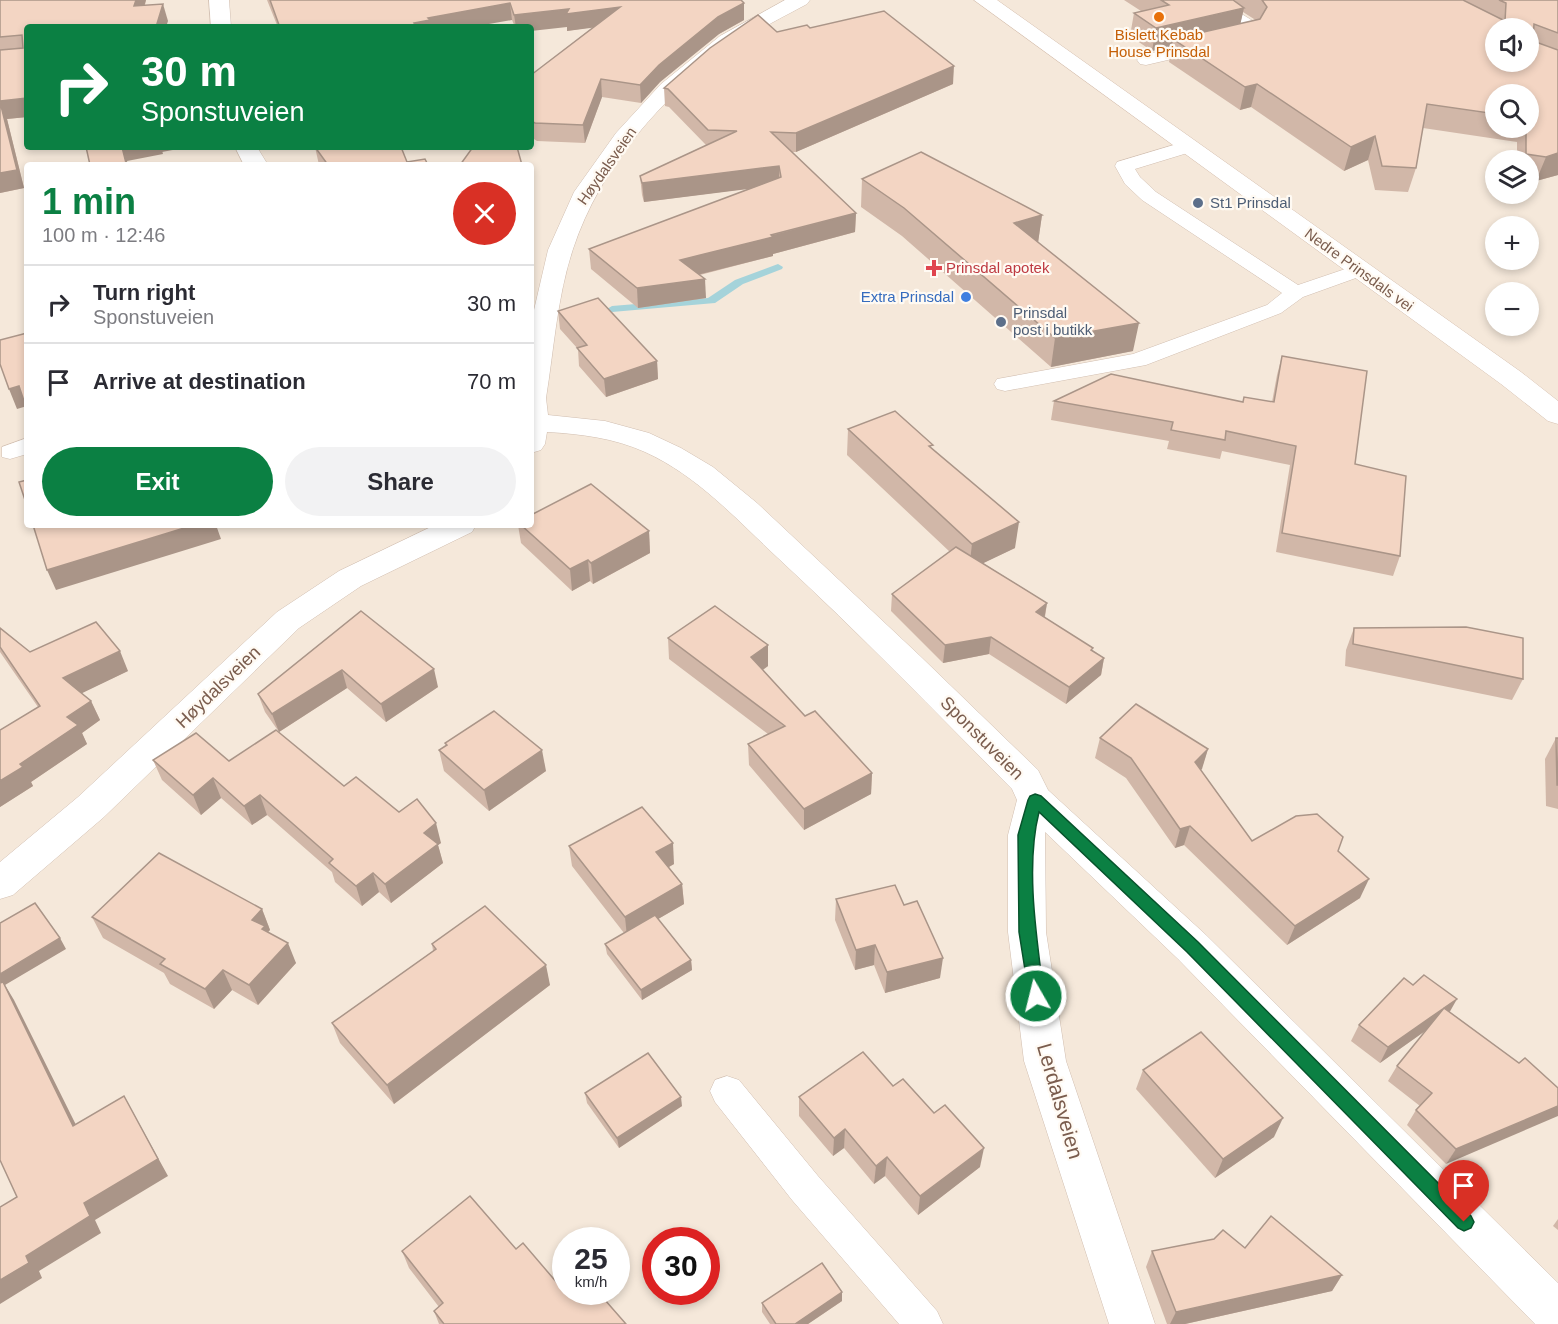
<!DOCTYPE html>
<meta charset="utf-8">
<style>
:root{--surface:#fff;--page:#f2f2f3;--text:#2b2b33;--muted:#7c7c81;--line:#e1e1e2;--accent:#0b8043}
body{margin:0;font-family:Arial,sans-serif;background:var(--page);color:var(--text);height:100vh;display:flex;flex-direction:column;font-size:22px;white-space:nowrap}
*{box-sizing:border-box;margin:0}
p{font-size:20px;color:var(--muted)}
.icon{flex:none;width:33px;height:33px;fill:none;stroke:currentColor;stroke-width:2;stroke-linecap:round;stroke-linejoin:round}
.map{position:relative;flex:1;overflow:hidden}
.panel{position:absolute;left:24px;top:162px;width:510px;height:366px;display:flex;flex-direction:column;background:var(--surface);border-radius:6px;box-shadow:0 3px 9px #0003}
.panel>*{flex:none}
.hud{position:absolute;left:24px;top:24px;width:510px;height:126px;border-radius:6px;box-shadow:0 3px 9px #0003;background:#0b8043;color:#fff;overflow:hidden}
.fabs{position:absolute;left:1485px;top:18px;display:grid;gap:12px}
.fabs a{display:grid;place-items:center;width:54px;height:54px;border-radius:50%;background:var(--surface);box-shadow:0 3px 9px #0003;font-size:30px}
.speed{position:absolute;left:552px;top:1227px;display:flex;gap:12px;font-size:30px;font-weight:700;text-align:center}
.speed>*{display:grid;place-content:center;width:78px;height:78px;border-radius:50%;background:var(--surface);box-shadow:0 3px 9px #0003;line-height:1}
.speed small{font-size:15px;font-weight:400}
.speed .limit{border:9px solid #d22;background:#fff;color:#111}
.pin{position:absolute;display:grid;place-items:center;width:51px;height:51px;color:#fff;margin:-62px -26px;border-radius:50% 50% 50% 0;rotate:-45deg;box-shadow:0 0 6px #0007}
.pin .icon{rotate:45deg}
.me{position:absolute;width:66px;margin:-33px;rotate:352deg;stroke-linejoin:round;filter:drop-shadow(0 0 4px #0008)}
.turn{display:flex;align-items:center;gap:21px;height:126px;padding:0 18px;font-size:27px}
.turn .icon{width:78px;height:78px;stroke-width:2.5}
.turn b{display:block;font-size:42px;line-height:51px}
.round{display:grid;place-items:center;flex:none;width:63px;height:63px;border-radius:32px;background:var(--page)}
.headline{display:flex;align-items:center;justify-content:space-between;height:102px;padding:0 18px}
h1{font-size:36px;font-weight:600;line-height:45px;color:var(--accent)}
.button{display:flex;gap:12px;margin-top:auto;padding:12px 18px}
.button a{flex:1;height:69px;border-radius:36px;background:var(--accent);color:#fff;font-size:24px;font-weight:600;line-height:69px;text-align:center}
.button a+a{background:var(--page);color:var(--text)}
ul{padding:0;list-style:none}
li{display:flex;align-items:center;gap:18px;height:78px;padding:0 18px;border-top:2px solid var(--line)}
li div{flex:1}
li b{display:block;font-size:22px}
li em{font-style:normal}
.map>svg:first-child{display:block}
.residential{fill:#f5e8da;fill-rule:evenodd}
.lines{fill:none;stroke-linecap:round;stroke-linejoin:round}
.stream{fill:#a5d3da;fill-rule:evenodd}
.lane-casing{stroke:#d1beb0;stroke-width:1}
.street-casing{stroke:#d1beb0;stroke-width:1}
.secondary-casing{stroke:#d6c0b0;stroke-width:1}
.lane{fill:#fff;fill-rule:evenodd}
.street{fill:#fff;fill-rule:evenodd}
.secondary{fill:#fff;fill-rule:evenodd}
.wall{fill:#d1b7a8;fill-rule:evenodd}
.shaded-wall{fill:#aa9588}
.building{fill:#f3d5c3;stroke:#aa9588;stroke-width:1.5;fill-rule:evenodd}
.route{fill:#0b8043;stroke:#07532c;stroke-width:1.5}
.food-dot{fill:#e8710a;stroke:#fffaf3;stroke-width:2}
.service-dot{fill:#5c6f8a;stroke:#fffaf3;stroke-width:2}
.health-dot{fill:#e0444e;stroke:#fffaf3;stroke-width:2}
.shop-dot{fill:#3f7fe0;stroke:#fffaf3;stroke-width:2}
.labels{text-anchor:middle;stroke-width:4.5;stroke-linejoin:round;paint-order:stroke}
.far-food-label{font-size:15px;fill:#c56008;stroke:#fffaf3}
.far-street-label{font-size:15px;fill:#7a5c4d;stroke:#fffaf3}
.far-service-label{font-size:15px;fill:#4e5e75;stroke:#fffaf3;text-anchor:start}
.far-health-label{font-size:15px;fill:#be3a42;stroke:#fffaf3;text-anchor:start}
.far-shop-label{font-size:15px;fill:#366cbe;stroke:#fffaf3;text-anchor:end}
.street-label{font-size:18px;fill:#7a5c4d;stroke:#fffaf3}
.near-street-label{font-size:21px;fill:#7a5c4d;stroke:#fffaf3}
</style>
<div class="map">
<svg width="1558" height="1324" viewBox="0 0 1558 1324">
<rect width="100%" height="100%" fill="#fdf6ec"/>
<path class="residential" d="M0,0h1558v1324h-1558zM27,27h504v120h-504zM1496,28h32v34h-32zM1496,94h32v34h-32zM1496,160h32v34h-32zM27,165h504v360h-504zM1496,226h32v34h-32zM1496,292h32v34h-32zM566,1240h50v52h-50zM656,1240h50v52h-50z"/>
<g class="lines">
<path class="stream" d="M778,264l5,3 -1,2 -39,15 -28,19 -103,9 -5,-3 5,-3 96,-8 27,-18z"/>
<g class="lane-casing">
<g id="lane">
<path d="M1200,0h19l34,21 7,9 -6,10 -108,25 -6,-1 -3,-4 3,-4 102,-24 -1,-3z"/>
<path d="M1187,141l7,2 2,4 -2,4 -59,18 5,8 16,15 142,93 62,-21 7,2 3,4 -3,4 -64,23 -22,16 -135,52 -141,26 -8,-2 -3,-5 3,-5 136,-25 134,-49 15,-12 -140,-93 -17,-16 -10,-18 2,-4z"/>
<path d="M27,438v16l-17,5 -8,-2v-10z"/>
<path d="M727,1076l12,4 79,96 119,135 6,13h-44l-107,-124 -77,-98 -5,-11 5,-11z"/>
</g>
</g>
<g class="street-casing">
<g id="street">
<path d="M209,0h20l2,27h-20z"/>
<path d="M785,0h25l-3,4c-24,13 -49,25 -72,41 -71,48 -135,122 -162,204 -16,48 -19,100 -27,149l2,17 57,6 44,12 32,15 32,19 44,36 162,152 119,115 10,20 158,145 352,348v41h-23l-357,-365 -133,-127 1,100 20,129 89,263h-46l-85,-263 -16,-129v-97l9,-35 -5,-11c-77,-78 -153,-156 -233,-230 -42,-39 -81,-83 -134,-107 -31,-14 -64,-18 -98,-20l-2,12 -4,6 -10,3v-130l17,-73 26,-58 42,-59 45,-49 59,-48z"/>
<path d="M235,147h22l11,18h-24z"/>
<path d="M435,525h41l-4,7 -111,54 -62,42 -195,189 -91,78 -13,4v-37l78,-65 199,-185 62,-41z"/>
</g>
</g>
<g class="secondary-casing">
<path id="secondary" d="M974,0h23l524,372 37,29v23l-10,-3 -47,-37z"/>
</g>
<use href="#lane" class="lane"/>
<use href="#street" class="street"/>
<use href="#secondary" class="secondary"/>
</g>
<g class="wall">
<path d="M0,0h146l-1,5 23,16 -141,6v90l-20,2 17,69 -24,5z"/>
<path d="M267,0h474l3,3v17l-25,14 -59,48 -19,21 -39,-6 -17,46 -48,-2 -6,-4v-62l62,-48 -26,4v-4h-52l-3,-7 -235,5z"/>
<path d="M1124,0h434v175l-22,6 -8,-1v-20h-11v-18l-94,-14 -7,40 -8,24 -33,-2 -7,-30 -24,11 -93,-64 -11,3 -71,-48 3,-16 -20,5 -22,-15 4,-23 7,-2zM1243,12l11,7 1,1 -15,4zM1496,94h32v34h-32z"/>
<path d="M810,28l143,56 -157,68h-4l64,61 -1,19 -82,22v2l-73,19 6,23 -68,10 -47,-39 -2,-20 163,-61 -108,14 -2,-7 -2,-19 66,-31 -37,-38 -4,-1 -1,-18 113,-56z"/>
<path d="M315,147l92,15 21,3h-109z"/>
<path d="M862,179l180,36 -4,27 95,109 -82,16 -149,-131 -41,-29z"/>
<path d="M558,311l99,50 1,18 -52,18 -27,-31 -1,-17 -18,-20z"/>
<path d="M1282,356l73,108 45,92 -7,20 -117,-24 14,-87 -68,-14 -2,8 -53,-10 2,-8 -118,-21 3,-19 189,1 1,-5 28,5 5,-27z"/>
<path d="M848,429l85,20 82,99 -32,15 64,40 -2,14 59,41 -3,17 -35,29 -77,-50 -46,9 -52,-52 1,-17 58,-42 -103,-97z"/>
<path d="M518,525l131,6 1,22 -57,31 -3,-3 -18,10 -51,-48z"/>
<path d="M361,611l77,76 -52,35 -39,-34 -68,44 -14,-20 -7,-18z"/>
<path d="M0,628l30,24 98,19 -47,22 10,8 9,19 -18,13 5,11 -56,38 2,4 -33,21v-77l38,-23 -38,-55z"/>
<path d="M1354,628l169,51 -11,21 -167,-34 1,-16z"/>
<path d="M668,638l100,28 -5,4 42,46 67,57 -1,21 -67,36 -55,-65 -1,-21 20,-10 -99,-75z"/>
<path d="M1100,738l108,11 -7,21 51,71 86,10 22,47 -73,47 -103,-100 -9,3 -49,-70 -31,-20z"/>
<path d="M1556,738h2v71l-12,-3 -1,-47z"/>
<path d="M445,743l101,28 -57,40 -45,-40 -5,-21 7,-4z"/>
<path d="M153,760l76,1 115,25 55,26 42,31 -3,2 5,18 -52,40 -12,-11 -17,14 -27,-24 -3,-10 -65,-57 -15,10 -31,-27 -20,17 -39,-35z"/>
<path d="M569,846l105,18 -5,3 13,17 2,20 -26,15 33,41 1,10 -50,30 -35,-46 -2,-10 19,-11 -52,-67z"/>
<path d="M836,899l68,6 36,73 -55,15 -11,-28 -19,5 -20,-50z"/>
<path d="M262,909l8,21 -2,2 28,31 -38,42 -26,-15 -18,19 -44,-25 -6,-11 -61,-35 -11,-21z"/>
<path d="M432,944l118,41 -156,119 -54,-61 -8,-20 101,-72z"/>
<path d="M1450,1012l69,51 -73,101 -39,-39 9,-15 4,-4 -32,-25 9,-15 28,-35 -45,32 -29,-22 8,-16z"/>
<path d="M1143,1070l131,67 -59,41 -79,-89z"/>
<path d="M893,1086l87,81 -62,48 -33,-39 -11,8 -30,-36 -11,8 -34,-40v-19z"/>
<path d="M585,1093l97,13 -63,42 -32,-45z"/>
<path d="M1558,1219v11l-5,-4z"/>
<path d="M1245,1248l97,27 -10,16 -147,33h-18l-21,-57 6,-16z"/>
<path d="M516,1249l48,42 62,33h-187l-5,-13 5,-4 -30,-39 -7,-17z"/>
<path d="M842,1301l-34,23h-38l-8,-12v-9z"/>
</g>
<g class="shaded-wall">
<path d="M136,0h10l-7,23 -5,-17z"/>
<path d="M510,3l2,17 -40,7h-57l-1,-4 14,-5z"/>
<path d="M744,3v17l-25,14 -59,48 -19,21 -1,-18 19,-20 59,-48z"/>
<path d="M163,4l5,17 -2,6h-10z"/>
<path d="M620,7l1,17 -54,7v-4l-36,4v-4h-15l-2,-12 55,-6z"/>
<path d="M1244,8l-5,22 -66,9 -1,7 -20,5 4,-23z"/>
<path d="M954,66l-1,18 -157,68v-19z"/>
<path d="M601,79l1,18 -17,46 -2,-18z"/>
<path d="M1257,84l-6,23 -11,3 5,-23z"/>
<path d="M27,98v19l-20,2 17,69 -24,5v-92z"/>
<path d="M1375,136l-7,24 -24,11 7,-24z"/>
<path d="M122,147h39l2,7 -36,7 1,4h-13z"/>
<path d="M161,147h17v2l-16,3z"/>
<path d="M1558,153v22l-22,6 10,-24z"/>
<path d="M779,166v19l-135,17 -2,-19z"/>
<path d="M531,198l2,18h-2z"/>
<path d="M856,213l-1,19 -82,22v2l-92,23 -1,-19z"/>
<path d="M1042,215l-4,28 -24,-20z"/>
<path d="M705,279l1,19 -68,10 -1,-20z"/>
<path d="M1139,323l-6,28 -82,16 4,-29z"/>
<path d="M657,361l1,18 -52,18 -2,-18z"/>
<path d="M19,386l8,20 -10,3 -8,-20z"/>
<path d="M1019,522l-4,26 -46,22 3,-26z"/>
<path d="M194,525h22l5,14 -165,51 -9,-20z"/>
<path d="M649,531l1,22 -57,31 -2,-21z"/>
<path d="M588,560l2,21 -18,10 -2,-22z"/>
<path d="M1047,603l-3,17 -8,-8z"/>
<path d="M991,637l-2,17 -46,9 2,-18z"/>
<path d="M768,645v21l-17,12v-21z"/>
<path d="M120,651l8,20 -56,27 -9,-20z"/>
<path d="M1104,658l-3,17 -35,29 3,-17z"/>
<path d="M434,669l4,18 -52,35 -5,-18z"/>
<path d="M342,670l5,18 -68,44 -7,-18z"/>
<path d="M91,701l9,19 -18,13 5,11 -56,38 2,4 -33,21v-26l20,-17 47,-47z"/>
<path d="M1208,749l-6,20 -13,12 6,-19z"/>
<path d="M542,750l4,21 -57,40 -5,-21z"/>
<path d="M872,773l-1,21 -67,36v-21z"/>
<path d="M213,778l8,20 -20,17 -8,-20z"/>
<path d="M260,795l7,20 -15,10 -8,-19z"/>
<path d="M436,823l5,20 -3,2 5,18 -52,40 -6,-19 39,-51z"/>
<path d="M1190,826l-6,19 -9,3 5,-19z"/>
<path d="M673,843l1,21 -16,9 -2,-21z"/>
<path d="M373,873l6,19 -17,14 -6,-20z"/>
<path d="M1369,879l-9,19 -73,47 8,-19z"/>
<path d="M682,884l2,20 -57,33 -2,-20z"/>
<path d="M262,909l8,21 -3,3 -15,-13z"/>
<path d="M60,938l6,11 -61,36 9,15 71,143 -12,-17 -73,-144v-8z"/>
<path d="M288,943l8,20 -38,42 -9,-20z"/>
<path d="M875,945l-1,20 -19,5 1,-20z"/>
<path d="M943,958l-3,20 -55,15 2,-21z"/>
<path d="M691,960l1,10 -50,30 -1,-10z"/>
<path d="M546,965l4,20 -156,119 -7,-19z"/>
<path d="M223,970l9,20 -18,19 -9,-20z"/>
<path d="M1457,999l-9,16 -4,-7z"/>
<path d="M1444,1008l-9,16 -55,39 8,-16z"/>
<path d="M124,1096l44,80 -73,44 6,13 -62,38 3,7 -42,26v-24l84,-77z"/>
<path d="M681,1097l1,9 -63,42 -2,-10z"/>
<path d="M1558,1106v10l-112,48 10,-15z"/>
<path d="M1283,1118l-9,19 -59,41 8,-19z"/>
<path d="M845,1129l-1,19 -11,8 1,-18z"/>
<path d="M984,1148l-4,19 -62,48 2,-19z"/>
<path d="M887,1157l-2,19 -11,8 2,-18z"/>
<path d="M1342,1275l-10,16 -147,33h-15l6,-12z"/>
<path d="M842,1292v9l-34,23h-13z"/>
</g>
<g class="building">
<path d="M0,0h136l-2,6 29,-2 -7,23h-129v71l-27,3v-51l23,-2 -1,-13 -22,2z"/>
<path d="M270,0h471l3,3 -26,14 -59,48 -19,20 -39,-6 -18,46 -48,-2 -4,-2v-46l89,-68 -54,7 3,-5 -55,6 -4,-12 -82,15 2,2 -16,3 3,4h-150l12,-2z"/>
<path d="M1161,0h72l11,8 -88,20 -22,-15 35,-8z"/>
<path d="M1262,0h201l42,21 1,-18 -7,-3h59v33l-24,-9 -1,17 25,9v103l-12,4 -20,-3v-26h2v-34h-32v20l-69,-10 -11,64 -34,-2 -7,-30 -24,11 -94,-63 -12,3 -72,-48 87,-20 7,-12zM1496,28h32v34h-32z"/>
<path d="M884,11l70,55 -158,67 -25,-1 85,81 -85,22 2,2 -93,23 25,19 -68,9 -48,-39 192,-72 -2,-11 -137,17 -2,-7 97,-45 -29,-1 -40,-41 -4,-1 46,-40 48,-33 19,17 30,-7 3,3z"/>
<path d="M0,102l17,68 -17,3z"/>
<path d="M86,147h36l4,16 -11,2h-25z"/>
<path d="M315,147h86l6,15 18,-3 3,6h-100z"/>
<path d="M473,147h44l5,18h-62z"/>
<path d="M921,152l121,63 -28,8 125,100 -84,15 -151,-130 -42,-29z"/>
<path d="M598,298l59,63 -53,18 -27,-31 10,-3 -29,-34z"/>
<path d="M27,333v77l-8,-24 -10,3 -9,-25v-24z"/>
<path d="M1282,356l85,15 -12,93 51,12 -6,80 -118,-23 14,-87 -70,-15 -1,9 -54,-10 2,-8 -119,-21 57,-27 132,28 1,-5 30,5z"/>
<path d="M895,411l38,34 -4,1 90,76 -47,22 -124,-115z"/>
<path d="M27,480v26l-8,-24z"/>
<path d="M591,484l58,47 -58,32 -3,-3 -18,9 -49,-44h10v-10z"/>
<path d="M33,525h161l-147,45z"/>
<path d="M956,547l91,56 -11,9 57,36 -2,2 13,8 -35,29 -78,-50 -46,8 -53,-51z"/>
<path d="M715,606l53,39 -17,12 54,59 10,-5 57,62 -68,36 -56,-65 37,-18 -117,-88z"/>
<path d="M361,611l73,58 -53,35 -39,-34 -70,44 -14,-20z"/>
<path d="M96,622l24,29 -57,27 28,23 -24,16 11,8 -58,39 3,3 -23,14v-51l40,-24 -40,-59v-19l30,24z"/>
<path d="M1466,627l57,11v41l-170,-35 1,-16z"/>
<path d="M1136,704l72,45 -13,13 57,79 44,-25 21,-2 26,23 -5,14 31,28 -74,47 -105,-100 -10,3 -49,-71 -31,-20z"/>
<path d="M494,711l48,39 -58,40 -45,-40 8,-5 -2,-2z"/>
<path d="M276,730l68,56 12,-9 43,35 18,-13 19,24 -12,10 14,11 -53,40 -12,-11 -17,13 -27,-23 4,-4 -73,-64 -16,11 -31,-28 -20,17 -40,-35 43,-27 33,28z"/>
<path d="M1556,738h2v47h-1z"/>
<path d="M642,807l31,36 -17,9 26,32 -57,33 -56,-71z"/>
<path d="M159,853l103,56 -10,11 13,6 -3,3 26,14 -39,42 -26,-15 -18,19 -45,-25 5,-5 -73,-42z"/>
<path d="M895,885l9,20 13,-4 26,57 -56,14 -12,-27 -19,5 -20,-51z"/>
<path d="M35,903l25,35 -60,36v-51z"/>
<path d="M485,906l61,59 -159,120 -55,-62 104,-74 -4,-5z"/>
<path d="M655,915l36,45 -50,30 -36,-46z"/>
<path d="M1424,975l33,24 -13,9 75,55 6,-5 33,30v18l-102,43 -40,-39 16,-17 -35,-27 47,-58 -56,39 -29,-22 45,-47 9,7z"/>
<path d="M3,982l70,144 51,-30 34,63 -74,44 6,13 -64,40 3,7 -29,17v-73l17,-10 -17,-37v-177z"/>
<path d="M1201,1032l82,86 -60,41 -80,-89z"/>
<path d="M863,1052l30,34 10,-7 31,34 11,-8 39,43 -64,48 -33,-39 -11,9 -31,-37 -11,9 -35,-41z"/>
<path d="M648,1053l33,44 -64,41 -32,-45z"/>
<path d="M470,1196l46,53 7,-6 41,48 2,-1v2h32l28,32h-182l-10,-13 9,-8 -41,-52z"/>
<path d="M1271,1216l71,59 -166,37 -24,-61 62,-12 9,-9 22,18z"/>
<path d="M822,1263l20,29 -47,32h-19l-14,-21z"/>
</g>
<path class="route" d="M1035,794l6,2 157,146 273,274 3,6 -3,6 -7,3 -6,-3 -271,-276 -148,-140c-14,55 -2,128 5,184l-2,5 -6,3 -6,-3 -11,-69 -1,-97 10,-35 2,-4z"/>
<circle class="food-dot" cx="1159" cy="17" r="6"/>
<g class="service-dot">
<circle cx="1198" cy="203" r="6"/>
<circle cx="1001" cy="322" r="6"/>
</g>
<path class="health-dot" d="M931 259h6v6h6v6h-6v6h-6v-6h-6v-6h6z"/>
<circle class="shop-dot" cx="966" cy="297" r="6"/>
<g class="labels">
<g class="far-food-label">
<text x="1159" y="40">Bislett Kebab<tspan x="1159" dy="17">House Prinsdal</tspan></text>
</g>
<g class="far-street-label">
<text transform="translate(607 166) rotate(-55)" y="5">Høydalsveien</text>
<text transform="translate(1359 270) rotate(36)" y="5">Nedre Prinsdals vei</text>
</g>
<g class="far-service-label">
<text x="1210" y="208">St1 Prinsdal</text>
<text x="1013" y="318">Prinsdal<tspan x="1013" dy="17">post i butikk</tspan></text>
</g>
<g class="far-health-label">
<text x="946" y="273">Prinsdal apotek</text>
</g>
<g class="far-shop-label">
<text x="954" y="302">Extra Prinsdal</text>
</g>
<g class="street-label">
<text transform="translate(218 687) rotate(-44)" y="6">Høydalsveien</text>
<text transform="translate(982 738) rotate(45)" y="6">Sponstuveien</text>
</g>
<g class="near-street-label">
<text transform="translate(1060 1101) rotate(74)" y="7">Lerdalsveien</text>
</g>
</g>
</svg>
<div class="fabs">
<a><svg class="icon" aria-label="sound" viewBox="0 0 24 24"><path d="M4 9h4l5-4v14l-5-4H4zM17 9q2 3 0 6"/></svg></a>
<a><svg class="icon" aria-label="search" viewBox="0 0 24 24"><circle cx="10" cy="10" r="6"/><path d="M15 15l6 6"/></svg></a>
<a><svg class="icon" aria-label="layers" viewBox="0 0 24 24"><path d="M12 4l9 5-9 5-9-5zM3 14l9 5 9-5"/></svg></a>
<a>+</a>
<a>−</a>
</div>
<div class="speed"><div>25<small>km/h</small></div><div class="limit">30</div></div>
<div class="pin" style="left:1464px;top:1222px;background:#d93025"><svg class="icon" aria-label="arrive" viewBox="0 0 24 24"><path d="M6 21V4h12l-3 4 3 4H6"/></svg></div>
<svg class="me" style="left:1036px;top:996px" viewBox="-20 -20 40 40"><circle r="17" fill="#0b8043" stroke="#fff" stroke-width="3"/><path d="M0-11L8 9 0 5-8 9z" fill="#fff"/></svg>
<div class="hud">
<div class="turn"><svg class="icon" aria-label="right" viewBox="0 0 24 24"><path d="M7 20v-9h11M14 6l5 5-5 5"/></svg><div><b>30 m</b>Sponstuveien</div></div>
</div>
<section class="panel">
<div class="headline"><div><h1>1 min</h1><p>100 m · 12:46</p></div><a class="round" style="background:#d93025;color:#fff"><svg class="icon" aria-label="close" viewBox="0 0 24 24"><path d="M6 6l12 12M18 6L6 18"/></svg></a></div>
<ul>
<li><svg class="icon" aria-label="right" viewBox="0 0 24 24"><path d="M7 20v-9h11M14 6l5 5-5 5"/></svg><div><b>Turn right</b><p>Sponstuveien</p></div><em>30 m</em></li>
<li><svg class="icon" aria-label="arrive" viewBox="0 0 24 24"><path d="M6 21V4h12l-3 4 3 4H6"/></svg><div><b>Arrive at destination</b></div><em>70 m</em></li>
</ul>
<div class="button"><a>Exit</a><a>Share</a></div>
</section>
</div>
